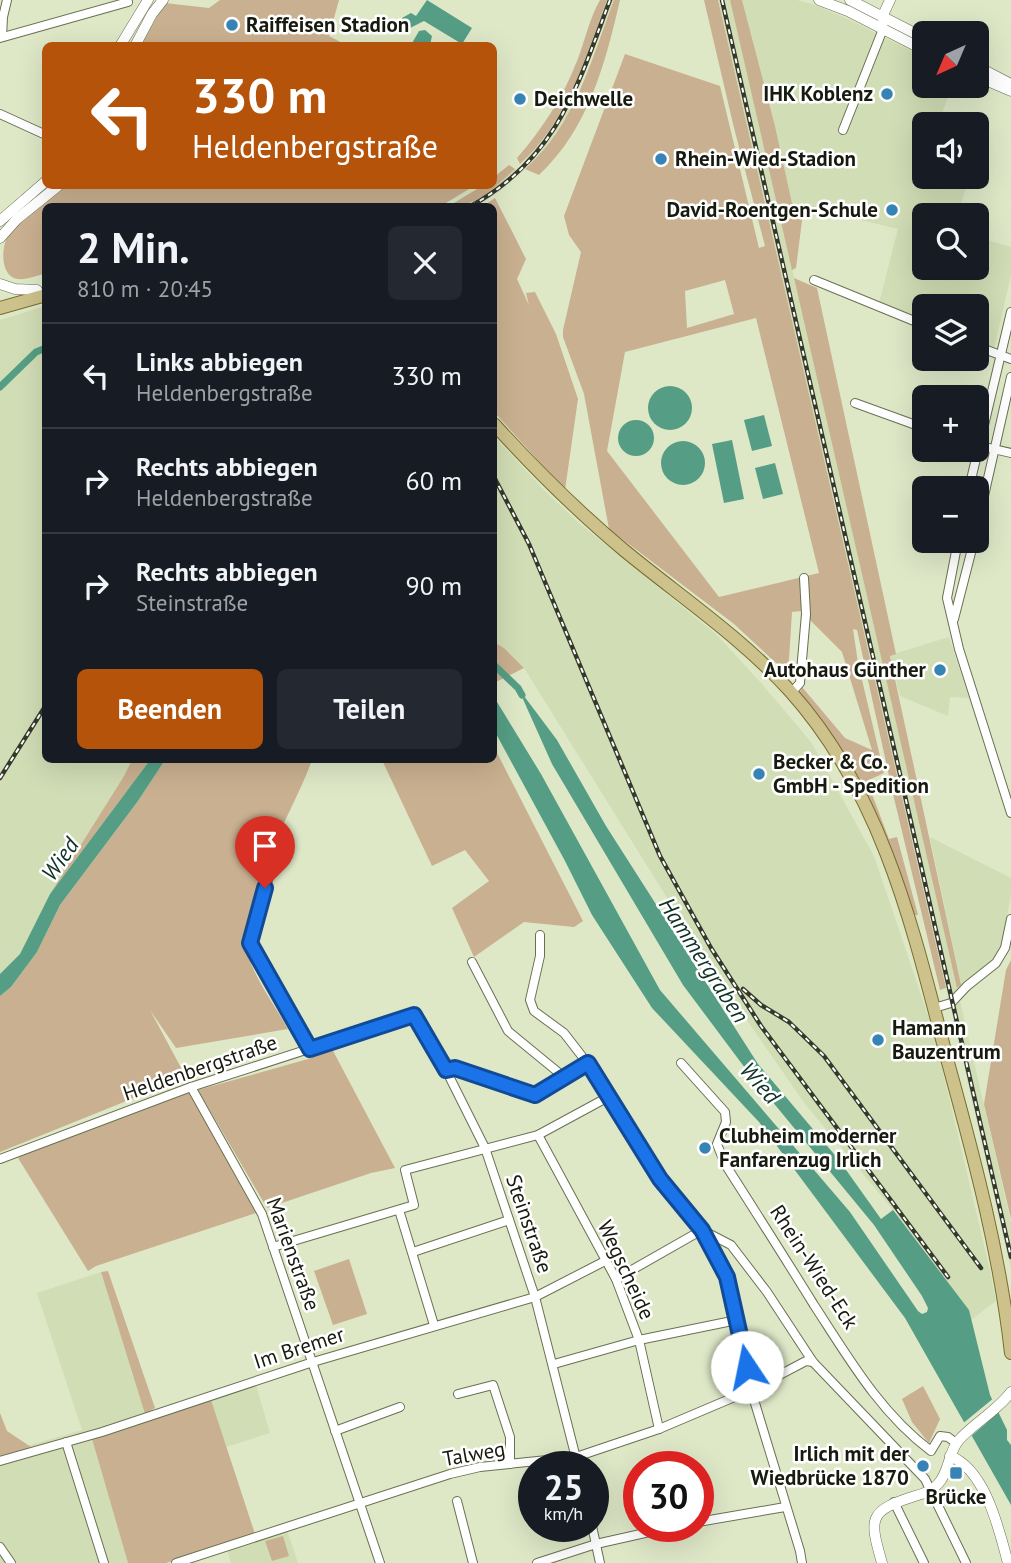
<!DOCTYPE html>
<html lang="de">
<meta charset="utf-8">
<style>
:root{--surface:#171b24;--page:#242831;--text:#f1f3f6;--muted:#9ea1a6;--line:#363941;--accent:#b45309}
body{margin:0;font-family:"PT Sans",sans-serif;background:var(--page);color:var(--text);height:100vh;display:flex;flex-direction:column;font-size:26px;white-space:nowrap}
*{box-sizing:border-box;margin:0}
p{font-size:23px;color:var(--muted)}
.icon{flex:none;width:38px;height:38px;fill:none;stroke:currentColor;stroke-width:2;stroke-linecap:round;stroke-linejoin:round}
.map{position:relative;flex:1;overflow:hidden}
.details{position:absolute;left:42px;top:203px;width:455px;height:560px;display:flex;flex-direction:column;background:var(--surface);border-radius:10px;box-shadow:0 7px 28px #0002}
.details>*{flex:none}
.banner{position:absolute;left:42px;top:42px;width:455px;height:147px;border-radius:10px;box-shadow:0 7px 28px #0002;background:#b45309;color:#fff;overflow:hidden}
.needle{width:46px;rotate:224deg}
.fabs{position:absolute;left:912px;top:21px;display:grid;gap:14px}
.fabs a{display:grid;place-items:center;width:77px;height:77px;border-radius:10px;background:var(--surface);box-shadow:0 7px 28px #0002;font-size:35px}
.speed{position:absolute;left:518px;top:1451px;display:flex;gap:14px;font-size:35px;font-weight:700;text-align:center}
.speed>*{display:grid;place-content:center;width:91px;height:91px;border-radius:50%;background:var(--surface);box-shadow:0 7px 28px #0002;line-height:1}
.speed small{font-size:18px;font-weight:400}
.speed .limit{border:10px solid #d22;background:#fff;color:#111}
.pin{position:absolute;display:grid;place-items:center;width:60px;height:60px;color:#fff;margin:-72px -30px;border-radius:50% 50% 50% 0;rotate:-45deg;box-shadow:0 0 7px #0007}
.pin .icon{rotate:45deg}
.me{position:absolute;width:77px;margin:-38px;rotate:349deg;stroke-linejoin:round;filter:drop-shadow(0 0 5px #0008)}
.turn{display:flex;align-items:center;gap:24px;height:147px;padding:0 35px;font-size:32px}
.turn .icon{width:91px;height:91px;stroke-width:2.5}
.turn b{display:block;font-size:49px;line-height:60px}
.round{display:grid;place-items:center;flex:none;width:74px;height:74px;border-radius:10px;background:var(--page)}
.summary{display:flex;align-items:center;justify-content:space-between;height:119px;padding:0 35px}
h1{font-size:42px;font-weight:700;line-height:52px}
.action{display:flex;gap:14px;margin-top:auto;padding:14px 35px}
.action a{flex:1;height:80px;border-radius:10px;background:var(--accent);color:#fff;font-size:28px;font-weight:700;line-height:80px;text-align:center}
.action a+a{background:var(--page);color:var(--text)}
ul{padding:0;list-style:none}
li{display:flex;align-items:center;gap:21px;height:105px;padding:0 35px;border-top:2px solid var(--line)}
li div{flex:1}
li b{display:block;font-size:26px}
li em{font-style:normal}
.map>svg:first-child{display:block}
.built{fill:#d1ddb5}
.green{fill:#c9b090;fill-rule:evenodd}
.water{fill:#559e85}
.pier{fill:#dee8c7}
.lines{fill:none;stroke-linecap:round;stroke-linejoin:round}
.canal{stroke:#559e85;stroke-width:7}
.minor-casing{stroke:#687153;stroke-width:10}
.tertiary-casing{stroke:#687153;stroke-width:11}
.primary-casing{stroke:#786d2e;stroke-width:14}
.minor{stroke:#fff;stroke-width:8}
.tertiary{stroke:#fff;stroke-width:10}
.primary{stroke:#cdc28c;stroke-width:12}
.rail-casing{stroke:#35392a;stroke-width:4.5}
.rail{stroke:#fff;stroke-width:2;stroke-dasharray:5;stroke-linecap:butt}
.route-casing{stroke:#114b97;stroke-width:18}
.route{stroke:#1a73e8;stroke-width:12}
.poi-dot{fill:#3683b5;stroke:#fff;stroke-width:2.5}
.labels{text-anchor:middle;stroke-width:5;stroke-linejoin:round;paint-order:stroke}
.poi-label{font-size:21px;font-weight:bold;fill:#171a0e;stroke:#fff;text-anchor:start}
.street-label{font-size:21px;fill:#171a0e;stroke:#fff}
.water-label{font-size:23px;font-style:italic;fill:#0e3126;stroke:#fff}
</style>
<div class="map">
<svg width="1011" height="1563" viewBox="0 0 1011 1563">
<rect width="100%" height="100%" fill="#dee8c7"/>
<g class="built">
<path d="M607,0h7l-45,113 -25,37 -14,15 -5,-5 20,-23 24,-38z"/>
<path d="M718,0h12l67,290 214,933v46z"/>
<path d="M742,0h55l15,4 34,14 78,39v29h28l-13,36 6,2h-21v53h45l-11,38h-34v53h52l1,-31 34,10v28l-17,74 -17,-7 -1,-36h-52v15l-45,-18 19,-74 -106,-26 -17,-77z"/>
<path d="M515,169l4,5 -19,17 -23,15h-12l24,-14z"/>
<path d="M45,306l1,454h86l-8,16 -74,118 -30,60 -20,20v-654z"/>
<path d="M494,436l51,55 34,32 137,111 46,50 49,58 63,114 59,174 57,240 6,31 -25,19 -2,-10 -76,-100 -88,-106 -95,-137 -186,-299 -20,-20 -10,-6z"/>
<path d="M949,637l20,61 -19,-1 -2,19 -48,-20 -10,-41z"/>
<path d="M930,837l81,41v15l-9,54 -11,15 -30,23z"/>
<path d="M101,1272l44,142 -55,19 38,130h-128v-109l82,-24 -45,-137z"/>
<path d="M256,1385l14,48 -44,14 -16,-50z"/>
<path d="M287,1530l11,33h-67l-4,-13z"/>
</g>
<g class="green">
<path d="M220,0h119l-10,36 17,9 -206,1 25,-43 44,5z"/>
<path d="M600,0h7c-22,58 -39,121 -87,164l-3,-6c26,-30 46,-61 60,-97 8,-20 12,-42 23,-61z"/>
<path d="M614,0h6c-15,64 -31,128 -81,175l-14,-6c50,-44 66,-109 89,-169z"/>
<path d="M704,0h14l228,988 -6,2 -47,-196 -36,-164 -4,-1 5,34 26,110 -17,8 22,58 8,-2 21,78h-4l-36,-95 -79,-126 3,-7 43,51 27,12 -30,-98 -41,-41 -9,1 -4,62 -54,-50 -125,-95 -25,-135 -21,-57v-7l18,-78 -12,-17 -5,-19 61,-162 95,32 39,162 6,-2 -31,-118zM725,280l9,34 -47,14 -2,-37zM756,318l63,255 -100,24 -112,-146 18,-99z"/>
<path d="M730,0h12l33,126 17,77 12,2 -8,63 -4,2z"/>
<path d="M509,165l6,4c-20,18 -37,38 -66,37l33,-20h12v-9z"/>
<path d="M64,186h410l-33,20h-395l-1,68c-8,1 -18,6 -27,5 -18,-2 -18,-33 -8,-47 15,-17 37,-32 54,-46z"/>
<path d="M495,198l31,61 -9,20 12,26 -3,-12 9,-1 21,42 22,65 -13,91 -71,-78v-206h-11z"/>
<path d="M794,278l23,10 79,366 -6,2 71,329 -4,3z"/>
<path d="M494,642l10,6 20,20 -30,15z"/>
<path d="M494,747l89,174 -9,6 -50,-5 -50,35 -22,-49 37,-27 -24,-31 -33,16 -50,-106h112z"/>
<path d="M132,760h18l-100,134 74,-118z"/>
<path d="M165,760h147c-21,59 -78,140 -61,203 5,16 28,50 37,66l-112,19 -26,-38 36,67 -186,75v-156l11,-9 26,-35 23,-47 78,-104z"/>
<path d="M1011,960v259l-27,-115 22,-134z"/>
<path d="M331,1047l64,121 -24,5 -104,35 -69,-118 110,-31z"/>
<path d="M190,1092l69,120 -163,54 -8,5 -70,-113 9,-6z"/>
<path d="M349,1259l18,55 -34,11 -19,-54z"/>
<path d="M108,1271l47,137 -10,6 -44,-142z"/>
<path d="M923,1386l17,33 -11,24 -17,-21 -10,-23z"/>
<path d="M210,1397l45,137 -89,29h-38l-36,-124z"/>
<path d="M0,1413l7,18 24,16 -31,11z"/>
<path d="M283,1536l6,20 -17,5 -7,-20z"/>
</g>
<g class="water">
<path d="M427,0l45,28 -10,16 -38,-23 -16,8 -6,-11 9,-5 5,3z"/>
<path d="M425,30l7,6 -2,9h-19l8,-14z"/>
<circle cx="670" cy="408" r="22"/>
<path d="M764,415l8,31 -20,5 -8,-31z"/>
<circle cx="636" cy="438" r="18"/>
<path d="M732,440l12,59 -20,4 -12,-59z"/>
<circle cx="683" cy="463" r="22"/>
<path d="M775,463l8,31 -20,5 -8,-31z"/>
<path d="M518,688l39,52 49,86 152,238 81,96 42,59 12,-9 76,100 21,85 17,35v10l4,5v60l-106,-187 -146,-196 -107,-114 -60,-93 -27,-54 -71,-131v-33l47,77 119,216 190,222 68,99 4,3 5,-2 1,-4 -6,-12 -48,-71 -126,-153 -65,-87 -131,-221z"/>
<path d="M150,760h15l-27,41 -78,104 -23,47 -26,35 -11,9v-22l20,-20 30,-60z"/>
</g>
<path class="pier" d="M995,1397l6,13 -32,28 -8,-13z"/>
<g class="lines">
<g class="canal">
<path d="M0,387l36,-35 10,-4"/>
<path d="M494,665l24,23 4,7"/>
</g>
<g class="minor-casing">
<g id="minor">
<path d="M2,37l1,-20 4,-17"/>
<path d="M0,38l128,-36"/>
<path d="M0,114l46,21"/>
<path d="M843,130l40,-101"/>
<path d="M814,280l110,45"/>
<path d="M976,346l35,13"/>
<path d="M855,403l69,25"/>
<path d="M976,445l35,8"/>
<path d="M969,488l42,-176"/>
<path d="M976,531l35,-154"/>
<path d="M958,541l-11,57 12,51 52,164"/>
<path d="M954,619l20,-78"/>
<path d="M791,693l9,-10 6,-69 -2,-36"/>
<path d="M273,864l-23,73v6l60,107"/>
<path d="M540,935v21l-10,44 4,11 30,22 24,31 72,115 42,51 25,47 24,113 49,161 2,12"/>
<path d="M472,962l36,69 56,46"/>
<path d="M934,1008l17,-5 16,-17 29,-23 9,-15 6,-29"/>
<path d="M681,1063l44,49 1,10 -9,22 8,20c30,47 60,94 89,141 34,52 66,108 117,146l9,-15 8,1 8,6"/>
<path d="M446,1070l9,-2 80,27 53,-31"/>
<path d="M191,1087l71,127 118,349"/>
<path d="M538,1135l78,144 23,61 20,89"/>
<path d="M0,1159l191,-72 223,-72 32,55 39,78 50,149 43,169"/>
<path d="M399,1210l35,115"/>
<path d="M273,1247l141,-42 -9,-35 133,-35 72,-39"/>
<path d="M413,1252l96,-32"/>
<path d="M616,1279l86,-49 29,15 36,47 46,70 112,117 41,84"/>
<path d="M554,1364l85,-24 98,-20"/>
<path d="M458,1394l35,-9 17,52v27"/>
<path d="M335,1431l65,-24"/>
<path d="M66,1442l38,121"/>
<path d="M0,1461l102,-29 211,-70 222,-65 70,-36"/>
<path d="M457,1501l16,62"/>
<path d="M894,1502l30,61"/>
<path d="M698,1522l87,-15"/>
<path d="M592,1526l8,37"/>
<path d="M0,1547l11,16"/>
<path d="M176,1563l274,-89 30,-7 96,-10 83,-28 92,-39 55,-29 7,1"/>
<path d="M537,1563l59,-19 80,-18"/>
</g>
</g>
<g class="tertiary-casing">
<g id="tertiary">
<path d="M819,0l29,11 76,39"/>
<path d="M850,0l74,38"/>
<path d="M883,23l1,-10 6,-13"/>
<path d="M120,46l28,-46"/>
<path d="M135,46l17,-32 11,-14"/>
<path d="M976,66l35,18"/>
<path d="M976,76l35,15"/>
<path d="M0,221l46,-40"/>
<path d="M0,238l17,-19 41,-33"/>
<path d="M0,284l15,5 22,1"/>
<path d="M950,1456c36,14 49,74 58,107"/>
<path d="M882,1563c-13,-45 -14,-52 33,-67 8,-2 17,-5 23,-12 12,-13 10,-32 21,-44 16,-18 38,-29 52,-48"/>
</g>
</g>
<g class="primary-casing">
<g id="primary">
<path d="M0,308l46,-13"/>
<path d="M494,424c41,45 84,88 131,127 56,46 117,87 165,140 95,106 124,242 159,375 26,95 51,189 62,287"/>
</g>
</g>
<use href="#minor" class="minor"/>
<use href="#tertiary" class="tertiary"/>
<use href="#primary" class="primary"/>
<g class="rail-casing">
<g id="rail">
<path d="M722,0l289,1257"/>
<path d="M471,206c87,-49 106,-119 139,-206"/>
<path d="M494,477l35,67 131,312 51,92 50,78 187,251"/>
<path d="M0,778l46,-73"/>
<path d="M743,989l18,16 28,17 35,34 157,212"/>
</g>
</g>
<use href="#rail" class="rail"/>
</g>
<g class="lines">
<g class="route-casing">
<path id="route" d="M265,888l-15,55 60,106 104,-34 32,55 9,-2 80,27 53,-32 72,116 42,51 25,47 20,90"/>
</g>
<use href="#route" class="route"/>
</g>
<g class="poi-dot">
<circle cx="232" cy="25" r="7"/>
<circle cx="887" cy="94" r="7"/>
<circle cx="520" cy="99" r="7"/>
<circle cx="661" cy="159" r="7"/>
<circle cx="892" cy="210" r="7"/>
<circle cx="940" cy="670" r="7"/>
<circle cx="759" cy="774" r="7"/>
<circle cx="878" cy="1040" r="7"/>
<circle cx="705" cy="1148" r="7"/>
<circle cx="923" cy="1466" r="7"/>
<rect x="949" y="1466" width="14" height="14" rx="3.5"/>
</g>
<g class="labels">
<g class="poi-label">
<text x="246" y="32">Raiffeisen Stadion</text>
<text x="873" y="101" text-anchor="end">IHK Koblenz</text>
<text x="534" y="106">Deichwelle</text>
<text x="675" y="166">Rhein-Wied-Stadion</text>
<text x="878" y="217" text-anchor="end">David-Roentgen-Schule</text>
<text x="926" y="677" text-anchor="end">Autohaus Günther</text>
<text x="773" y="769">Becker &amp; Co.<tspan x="773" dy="24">GmbH - Spedition</tspan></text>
<text x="892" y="1035">Hamann<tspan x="892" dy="24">Bauzentrum</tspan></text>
<text x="719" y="1143">Clubheim moderner<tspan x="719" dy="24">Fanfarenzug Irlich</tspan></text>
<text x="909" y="1461" text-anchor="end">Irlich mit der<tspan x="909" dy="24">Wiedbrücke 1870</tspan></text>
<text x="956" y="1504" text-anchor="middle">Brücke</text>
</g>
<g class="street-label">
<text transform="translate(200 1068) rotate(-19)" y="7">Heldenbergstraße</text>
<text transform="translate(529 1224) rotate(71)" y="7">Steinstraße</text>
<text transform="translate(293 1254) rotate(70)" y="7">Marienstraße</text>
<text transform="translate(814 1267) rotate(57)" y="7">Rhein-Wied-Eck</text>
<text transform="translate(626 1270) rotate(65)" y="7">Wegscheide</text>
<text transform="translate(299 1348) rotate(-18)" y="7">Im Bremer</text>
<text transform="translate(474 1454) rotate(-10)" y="7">Talweg</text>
</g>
<g class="water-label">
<text transform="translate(60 859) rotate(-55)" y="8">Wied</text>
<text transform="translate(704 960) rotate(57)" y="8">Hammergraben</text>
<text transform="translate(760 1083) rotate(48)" y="8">Wied</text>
</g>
</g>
</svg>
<div class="fabs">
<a><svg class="needle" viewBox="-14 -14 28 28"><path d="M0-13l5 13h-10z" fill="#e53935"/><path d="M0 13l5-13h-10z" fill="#9ea1a6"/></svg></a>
<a><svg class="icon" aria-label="sound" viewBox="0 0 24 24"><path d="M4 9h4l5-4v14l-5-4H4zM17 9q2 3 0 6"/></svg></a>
<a><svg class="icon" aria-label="search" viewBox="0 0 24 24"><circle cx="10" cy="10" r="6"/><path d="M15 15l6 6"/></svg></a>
<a><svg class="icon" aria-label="layers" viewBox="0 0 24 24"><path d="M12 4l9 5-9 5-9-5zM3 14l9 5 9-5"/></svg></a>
<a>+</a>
<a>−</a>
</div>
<div class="speed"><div>25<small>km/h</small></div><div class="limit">30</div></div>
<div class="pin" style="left:265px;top:888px;background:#d93025"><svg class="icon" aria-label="arrive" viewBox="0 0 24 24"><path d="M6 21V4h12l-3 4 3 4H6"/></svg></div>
<svg class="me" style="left:747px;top:1367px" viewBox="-20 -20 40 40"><circle r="19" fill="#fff"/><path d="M0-13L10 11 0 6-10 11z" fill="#1a73e8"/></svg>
<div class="banner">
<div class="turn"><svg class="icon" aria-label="left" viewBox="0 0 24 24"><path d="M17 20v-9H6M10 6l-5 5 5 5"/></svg><div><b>330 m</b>Heldenbergstraße</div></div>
</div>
<section class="details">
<div class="summary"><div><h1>2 Min.</h1><p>810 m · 20:45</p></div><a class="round"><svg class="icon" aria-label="close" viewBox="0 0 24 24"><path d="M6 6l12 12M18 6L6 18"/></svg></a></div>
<ul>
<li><svg class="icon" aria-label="left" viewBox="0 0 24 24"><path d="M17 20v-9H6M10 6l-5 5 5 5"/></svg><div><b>Links abbiegen</b><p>Heldenbergstraße</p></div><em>330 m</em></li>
<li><svg class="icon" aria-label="right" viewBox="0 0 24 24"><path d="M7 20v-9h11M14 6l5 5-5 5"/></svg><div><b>Rechts abbiegen</b><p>Heldenbergstraße</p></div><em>60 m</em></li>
<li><svg class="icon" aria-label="right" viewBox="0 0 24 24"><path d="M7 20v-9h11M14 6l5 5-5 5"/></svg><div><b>Rechts abbiegen</b><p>Steinstraße</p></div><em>90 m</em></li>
</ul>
<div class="action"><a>Beenden</a><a>Teilen</a></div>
</section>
</div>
